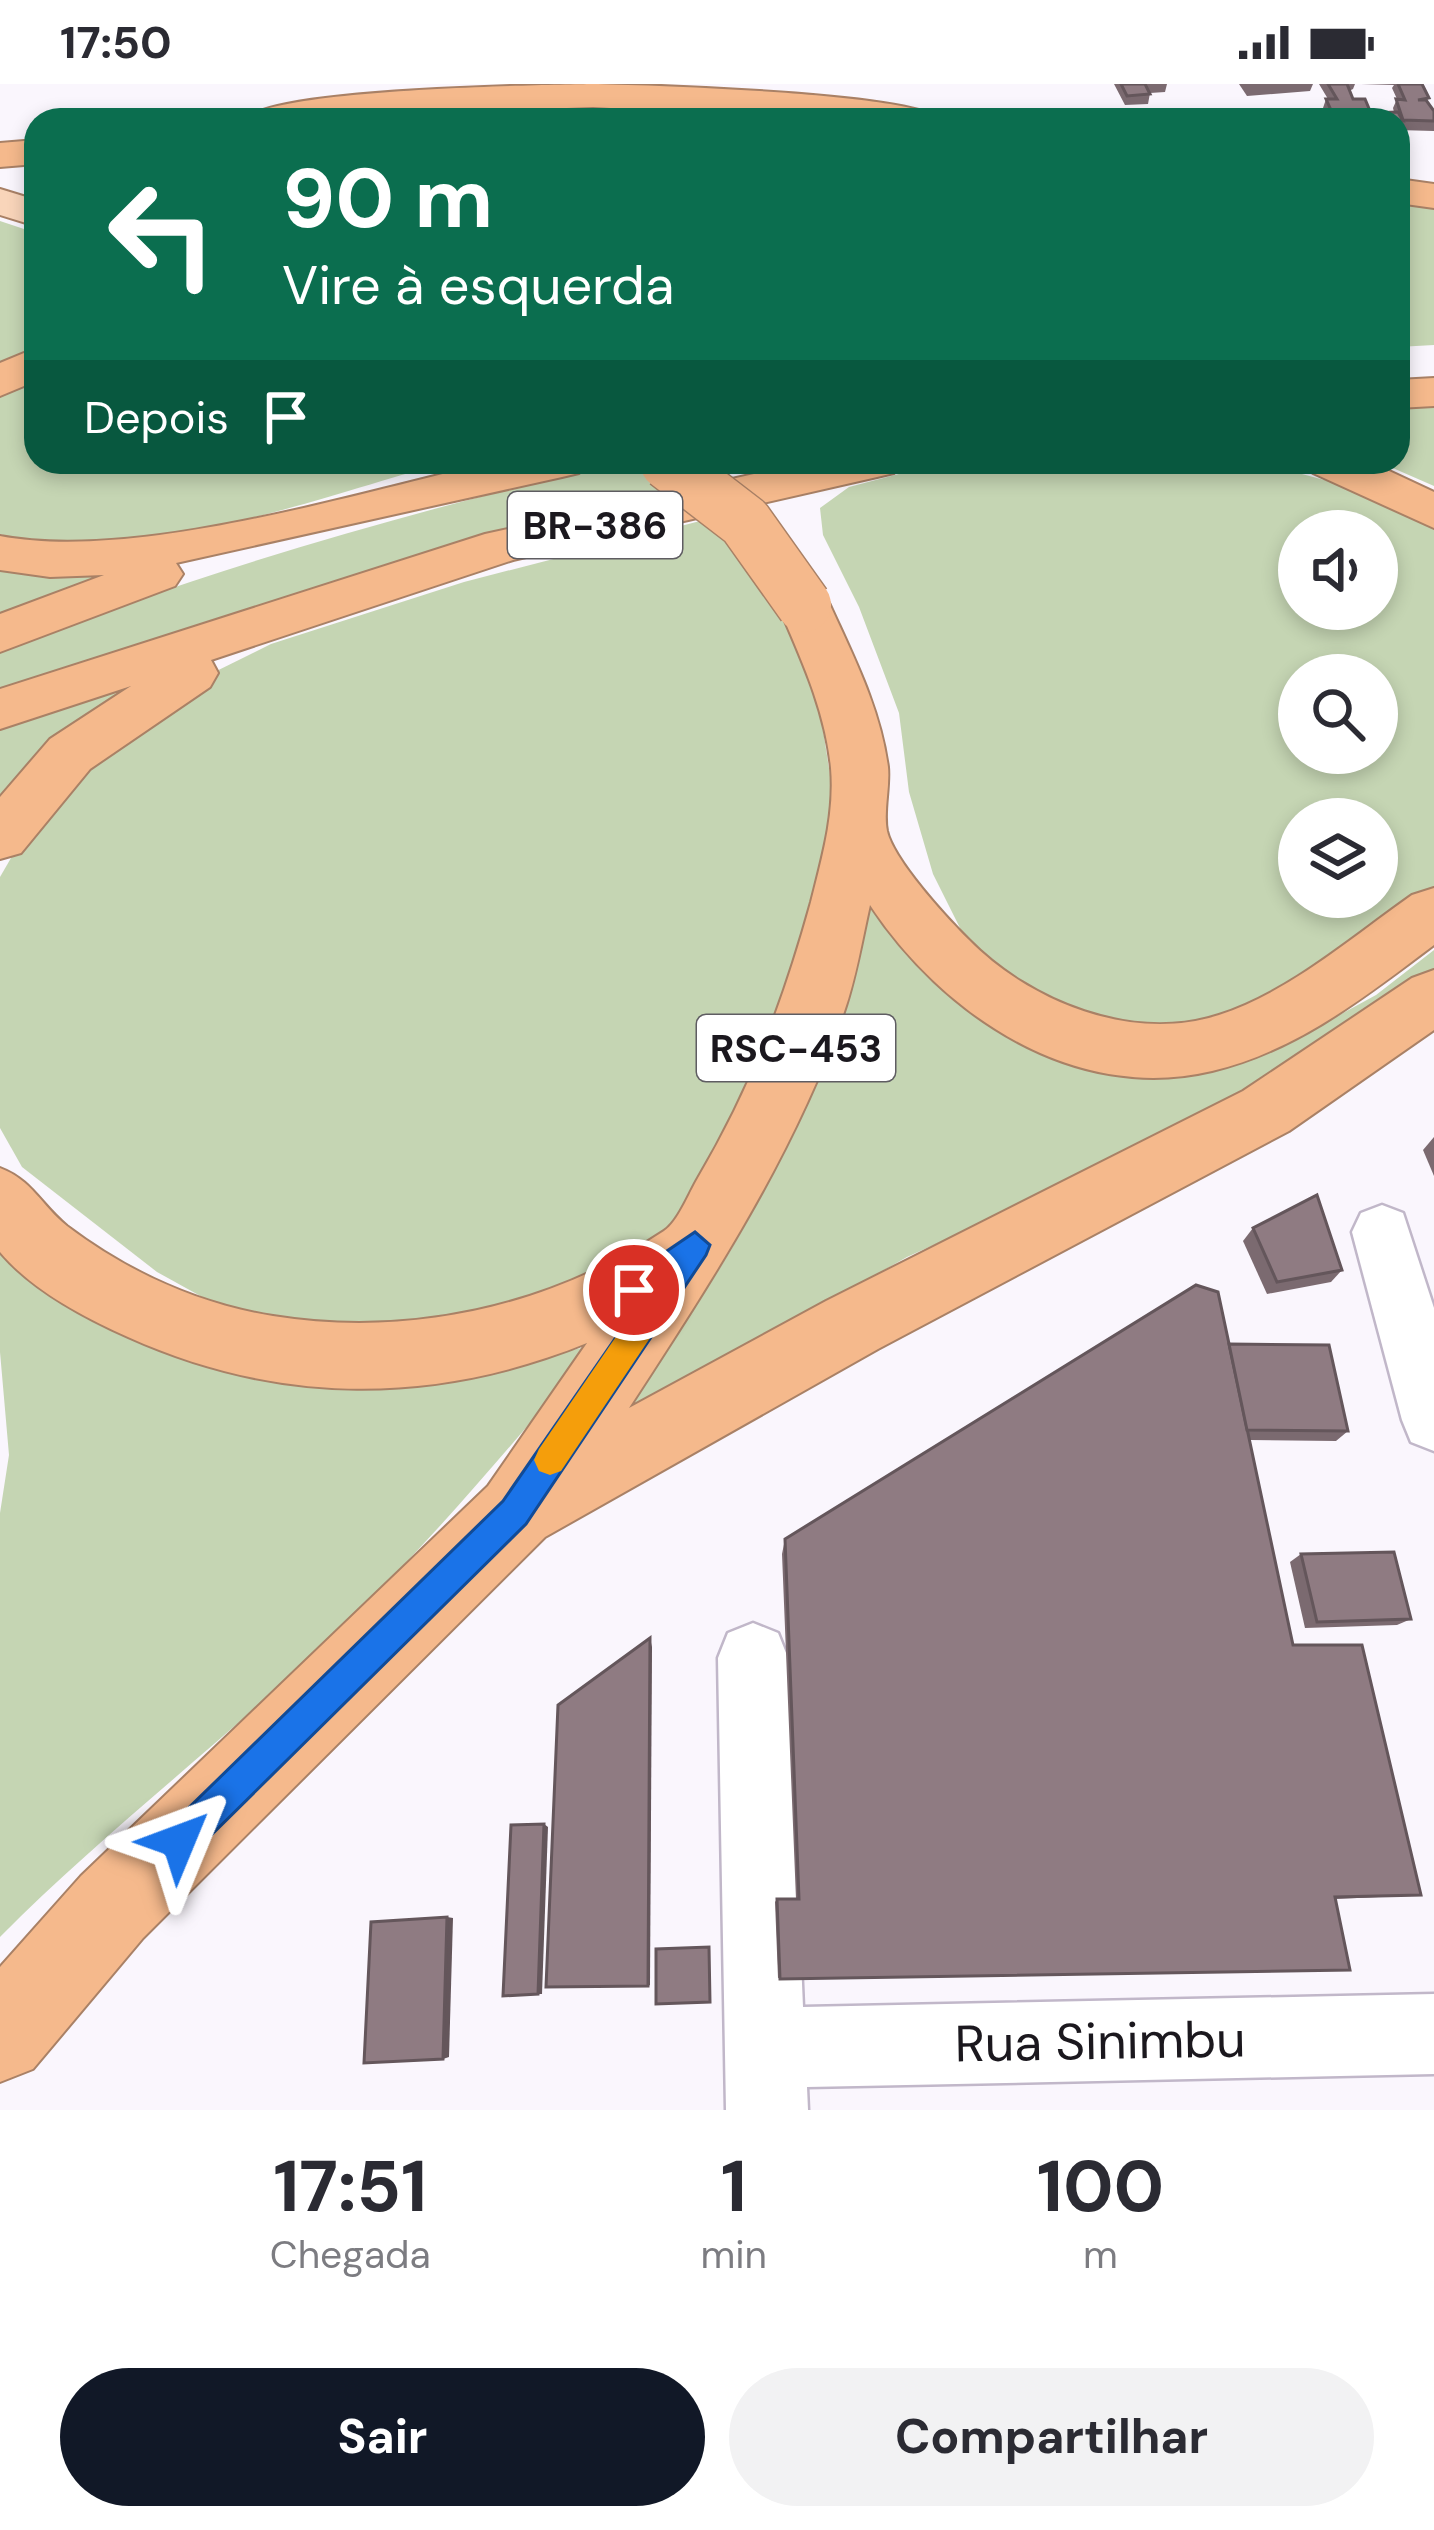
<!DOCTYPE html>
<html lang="pt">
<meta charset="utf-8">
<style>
:root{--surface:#fff;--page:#f2f2f3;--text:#2b2b33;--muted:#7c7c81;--accent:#111827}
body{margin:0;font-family:"DM Sans",sans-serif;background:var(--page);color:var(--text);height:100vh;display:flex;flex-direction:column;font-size:45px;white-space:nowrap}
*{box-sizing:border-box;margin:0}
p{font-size:39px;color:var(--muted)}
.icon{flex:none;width:66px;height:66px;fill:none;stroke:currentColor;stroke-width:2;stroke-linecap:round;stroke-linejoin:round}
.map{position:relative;height:2026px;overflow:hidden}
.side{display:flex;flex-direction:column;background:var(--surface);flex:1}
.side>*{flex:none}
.top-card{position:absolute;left:24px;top:24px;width:1386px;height:366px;border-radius:36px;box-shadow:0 6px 18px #0003;background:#0b6e4f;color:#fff;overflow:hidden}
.controls{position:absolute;left:1278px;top:426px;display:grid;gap:24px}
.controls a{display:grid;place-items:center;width:120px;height:120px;border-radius:50%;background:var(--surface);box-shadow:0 6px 18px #0003;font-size:60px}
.pin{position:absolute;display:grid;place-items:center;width:102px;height:102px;color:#fff;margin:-51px;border:6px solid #fff;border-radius:50%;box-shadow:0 3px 12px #0007}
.me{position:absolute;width:132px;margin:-66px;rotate:46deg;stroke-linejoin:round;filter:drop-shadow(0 0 9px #0008)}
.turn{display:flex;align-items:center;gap:42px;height:252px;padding:0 60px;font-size:54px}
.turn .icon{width:156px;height:156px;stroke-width:2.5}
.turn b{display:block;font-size:84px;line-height:102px}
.then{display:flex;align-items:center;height:114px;padding:0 60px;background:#0003;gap:24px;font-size:45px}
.eta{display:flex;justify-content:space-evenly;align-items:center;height:204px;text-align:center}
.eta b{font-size:72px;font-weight:700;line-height:84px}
.primary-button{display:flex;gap:24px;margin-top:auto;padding:24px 60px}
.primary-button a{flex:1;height:138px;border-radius:72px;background:var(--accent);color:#fff;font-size:48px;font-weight:700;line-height:138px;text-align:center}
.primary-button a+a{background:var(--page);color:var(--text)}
.status{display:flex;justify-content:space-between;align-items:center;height:84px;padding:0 60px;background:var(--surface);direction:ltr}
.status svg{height:33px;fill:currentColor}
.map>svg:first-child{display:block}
.green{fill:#c5d5b3;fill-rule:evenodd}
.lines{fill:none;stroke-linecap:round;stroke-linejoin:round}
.minor-casing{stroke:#c1b7c9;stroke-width:5}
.major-casing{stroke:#a98166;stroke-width:4}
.highway-casing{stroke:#a98166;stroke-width:4}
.minor{fill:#fff;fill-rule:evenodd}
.major{fill:#f9d5ba;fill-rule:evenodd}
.highway{fill:#f5b98c;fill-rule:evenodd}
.highway-bridge-casing{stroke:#a98166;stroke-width:57;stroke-linecap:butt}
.highway-bridge{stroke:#f5b98c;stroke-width:54}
.wall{fill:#7b6a70}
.shaded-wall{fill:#64565b}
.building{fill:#8f7b82;stroke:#64565b;stroke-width:3}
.route{fill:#1a73e8;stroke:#114b97;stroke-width:3}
.slow{fill:#f59e0b}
.labels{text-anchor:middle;stroke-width:10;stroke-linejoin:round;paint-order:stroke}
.shield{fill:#fff;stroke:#5f5d62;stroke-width:3}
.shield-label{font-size:39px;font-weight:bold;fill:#1b181e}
.near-street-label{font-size:51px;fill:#1b181e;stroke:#fff}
</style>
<div class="status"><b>17:50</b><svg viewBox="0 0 49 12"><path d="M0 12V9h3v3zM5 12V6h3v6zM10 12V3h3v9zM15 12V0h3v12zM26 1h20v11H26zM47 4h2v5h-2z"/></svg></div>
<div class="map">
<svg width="1434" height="2026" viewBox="0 0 1434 2026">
<rect width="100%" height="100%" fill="#faf6fd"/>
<g class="green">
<path d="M514,21l302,15h-520z"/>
<path d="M1398,119l36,6v136l-36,2z"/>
<path d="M0,137l36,12v116l-36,19z"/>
<path d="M36,290v88h411c-121,33 -327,111 -447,72v-138z"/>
<path d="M1434,319v83l-55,-24h19v-57z"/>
<path d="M623,378h9l34,29c-227,55 -447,126 -666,208v-49c204,-79 410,-139 623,-188z"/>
<path d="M945,378h312l75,20 70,27 32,21v364l-217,132 -120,-1 -105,-49 -31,-46 -28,-56 -24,-82 -10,-79 -40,-106 -36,-72 -3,-27 29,-21zM1299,447h78v78h-78zM1299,591h78v78h-78zM1299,735h78v78h-78z"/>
<path d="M700,437l24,8 46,65 33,62 19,67 12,78 -35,217 -117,208 -143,91 -199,7 -107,-10 -76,-42 -135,-105 -22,-39v-251l40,-69 136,-117 95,-47 193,-62z"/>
<path d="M0,482l141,3 -141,54z"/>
<path d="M221,558l-221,167v-82z"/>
<path d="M870,818l85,85 265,73 70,-18 86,-47 58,-45v35l-138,96 -389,176 -298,170c57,-77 114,-154 156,-240 46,-91 77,-188 105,-285z"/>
<path d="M0,1138l109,85 445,47 41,-9c-91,110 -184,220 -289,317 -101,94 -209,177 -306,275v-424l9,-58 -9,-103z"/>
</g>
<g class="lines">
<g class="minor-casing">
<g id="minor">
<path d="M1382,1121l21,8 31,95v143l-23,-9 -9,-22 -50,-188 9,-19z"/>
<path d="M753,1539l25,10 10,25 15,349 631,-13v80l-627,13 1,23h-82l-8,-452 10,-25z"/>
</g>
</g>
<g class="major-casing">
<path id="major" d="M0,105l36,11v26l-36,-11z"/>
</g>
<g class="highway-casing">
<g id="highway">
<path d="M593,0c48,1 328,9 347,36h-120l-227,-13 -348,13c22,-31 298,-35 348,-36z"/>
<path d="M36,56v24l-36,3v-24z"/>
<path d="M1398,95l36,5v24l-36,-5z"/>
<path d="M36,264v33l-36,15v-33z"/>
<path d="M1434,294v28l-36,2v-28z"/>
<path d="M493,378h93l-7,11 -17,4 -386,86 7,11 -8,12 -175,66v-38l104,-39 -54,2 -50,-7v-34c136,26 356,-43 493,-74z"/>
<path d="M808,378h93l-7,11 -17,4 -364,83 -302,100 7,13 -8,14 -120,82 -69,84 -21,6v-62l50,-58 81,-53 -131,43v-40l485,-155z"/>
<path d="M1306,378h64l64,30v36l-121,-55z"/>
<path d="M804,503l19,5 7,13c24,53 50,103 58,162 2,21 -5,44 -1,64 7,30 60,87 82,109 61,62 163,103 250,75 71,-23 133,-78 193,-120l22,-7v57c-68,51 -137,106 -222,126 -138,33 -270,-57 -342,-166 -8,35 -14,73 -26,107 -50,143 -133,270 -215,396l197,-107 417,-210 169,-113 22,-8v60l-145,101 -411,218 -333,188 -402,401 -110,131 -33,13v-115l81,-91 407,-390 99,-143c-153,62 -308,62 -459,-6 -45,-20 -96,-47 -128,-85v-84c32,12 41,37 67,58 61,46 131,78 206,90 135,22 277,-9 391,-85 14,-9 25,-38 34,-53 53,-90 85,-175 113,-276 11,-44 24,-88 20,-134 -6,-59 -30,-109 -53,-163l7,-13z"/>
</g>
</g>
<use href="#minor" class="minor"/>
<use href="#major" class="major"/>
<use href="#highway" class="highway"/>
<g class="highway-bridge-casing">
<path id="highway-bridge" d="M667,378l78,60 59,83"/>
</g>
<use href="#highway-bridge" class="highway-bridge"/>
</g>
<g class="wall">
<path d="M1114,0h53l-2,8 -15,1 -2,11 -23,1z"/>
<path d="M1239,0h74l-3,7 -63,5z"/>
<path d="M1319,0h36l-2,5 -4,2 4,8 17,12 -4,9h-39l-4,-12 3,-9h2z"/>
<path d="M1361,0h61l5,18 7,8v21l-36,-1v-10h-31l3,-7 24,-1 -1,-4 4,-9 -5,-11 2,-3z"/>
<path d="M1434,1053v39l-11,-26z"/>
<path d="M1253,1144l89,42 -11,12 -64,12 -24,-53z"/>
<path d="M1229,1260l119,87 -12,10 -86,-1 43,205 128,250 -85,4 -558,79 -3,-76 2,-3h19l-14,-345 3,-15z"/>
<path d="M1301,1470l110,65 -14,6 -92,3 -15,-66z"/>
</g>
<g class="shaded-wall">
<path d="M650,1554l2,9 -2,338 -2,1z"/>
<path d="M544,1740l4,3 -6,167h-4z"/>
<path d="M447,1833l6,1 -4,139 -6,2z"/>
</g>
<g class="building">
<path d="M1121,0h25h-1l5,10 -23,2z"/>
<path d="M1328,0h19l6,15h12l5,12 -39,-1 -5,-11h11z"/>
<path d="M1398,0h24l7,14 -11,2h8l8,11v10l-31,-1 -7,-21 9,1z"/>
<path d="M1398,28l5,9 -29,-1 -4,-7z"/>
<path d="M1317,1111l25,75 -65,12 -24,-54z"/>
<path d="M1196,1201l22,7 75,353h69l59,250 -86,2 15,73 -570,9 -3,-80h22l-14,-360z"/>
<path d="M1229,1260l100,1 19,86 -101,-1z"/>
<path d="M1394,1468l17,67 -94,3 -16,-68z"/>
<path d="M650,1554l-2,348 -102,1 12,-282z"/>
<path d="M544,1740l-6,170 -35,2 8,-171z"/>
<path d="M447,1833l-4,142 -79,4 7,-141z"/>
<path d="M709,1863l1,55 -54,2v-55z"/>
</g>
<path class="route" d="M695,1148l15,13 -4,10 -180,269 -334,330 -13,5 -12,-5 -6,-13 6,-12 336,-328 138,-200 -17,-2 -5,-9 5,-10z"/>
<path class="slow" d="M648,1218l10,4 4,10 -4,10 -97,145 -11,4 -11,-4 -5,-11 5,-11 98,-143z"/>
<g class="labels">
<g class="shield">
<rect x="508" y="408" width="174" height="66" rx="9"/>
<rect x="697" y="931" width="198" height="66" rx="9"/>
</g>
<g class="shield-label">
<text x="595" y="455">BR-386</text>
<text x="796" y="978">RSC-453</text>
</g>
<g class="near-street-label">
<text transform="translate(1100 1957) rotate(-1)" y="18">Rua Sinimbu</text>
</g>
</g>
</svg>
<div class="controls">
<a><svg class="icon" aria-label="sound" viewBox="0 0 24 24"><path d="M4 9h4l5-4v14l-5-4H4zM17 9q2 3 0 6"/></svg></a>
<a><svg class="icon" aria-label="search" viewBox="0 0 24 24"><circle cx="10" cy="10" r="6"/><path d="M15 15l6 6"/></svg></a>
<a><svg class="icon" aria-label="layers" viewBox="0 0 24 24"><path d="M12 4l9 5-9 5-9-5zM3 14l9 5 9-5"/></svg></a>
</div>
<div class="pin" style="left:634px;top:1206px;background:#d93025"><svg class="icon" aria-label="arrive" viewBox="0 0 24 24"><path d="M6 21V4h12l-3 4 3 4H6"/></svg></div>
<svg class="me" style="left:179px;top:1757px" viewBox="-20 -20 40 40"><path d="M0-17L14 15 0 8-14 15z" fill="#1a73e8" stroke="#fff" stroke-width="4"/></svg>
<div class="top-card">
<div class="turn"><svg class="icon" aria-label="left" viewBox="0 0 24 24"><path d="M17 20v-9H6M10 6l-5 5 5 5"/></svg><div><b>90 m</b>Vire à esquerda</div></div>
<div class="then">Depois<svg class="icon" aria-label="arrive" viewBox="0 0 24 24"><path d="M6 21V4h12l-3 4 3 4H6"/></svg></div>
</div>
</div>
<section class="side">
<div class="eta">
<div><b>17:51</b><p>Chegada</p></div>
<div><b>1</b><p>min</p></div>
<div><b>100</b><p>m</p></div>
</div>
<div class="primary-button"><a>Sair</a><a>Compartilhar</a></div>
</section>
